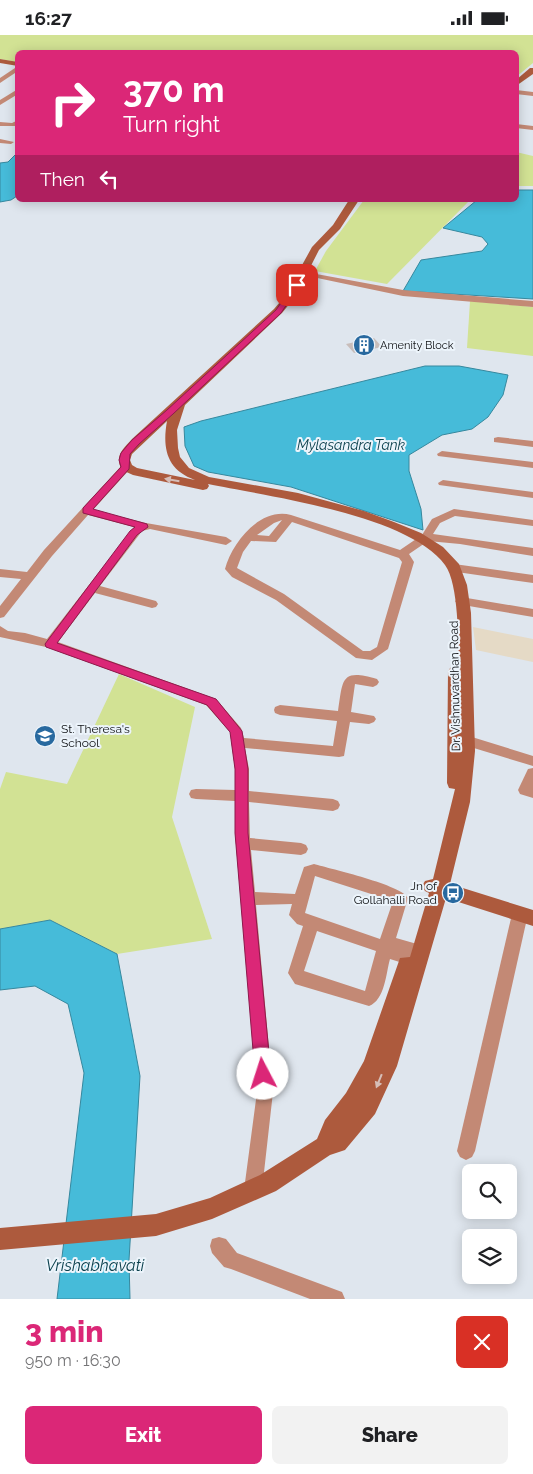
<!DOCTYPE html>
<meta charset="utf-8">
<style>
:root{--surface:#fff;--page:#f2f2f2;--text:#202124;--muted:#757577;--accent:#db2777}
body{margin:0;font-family:Raleway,sans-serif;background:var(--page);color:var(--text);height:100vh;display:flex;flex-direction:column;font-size:19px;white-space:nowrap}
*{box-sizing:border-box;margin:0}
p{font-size:16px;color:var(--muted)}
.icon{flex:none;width:28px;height:28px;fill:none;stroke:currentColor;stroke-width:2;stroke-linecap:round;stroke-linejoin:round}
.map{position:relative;height:1264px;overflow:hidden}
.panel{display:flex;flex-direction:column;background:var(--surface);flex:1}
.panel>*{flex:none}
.guide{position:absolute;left:15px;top:15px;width:504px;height:152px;border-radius:8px;box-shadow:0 2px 12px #0003;background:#db2777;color:#fff;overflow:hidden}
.buttons{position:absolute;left:462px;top:1129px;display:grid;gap:10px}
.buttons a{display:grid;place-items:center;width:55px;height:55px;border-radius:8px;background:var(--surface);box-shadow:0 2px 12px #0003;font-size:25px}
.pin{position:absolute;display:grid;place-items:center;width:42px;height:42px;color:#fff;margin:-21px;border-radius:10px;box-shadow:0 2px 8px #0006}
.me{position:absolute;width:55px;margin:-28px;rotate:355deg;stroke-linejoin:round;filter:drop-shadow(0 0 4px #0008)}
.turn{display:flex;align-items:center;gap:18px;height:105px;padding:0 25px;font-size:22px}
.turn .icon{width:65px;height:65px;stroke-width:2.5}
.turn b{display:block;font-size:35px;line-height:42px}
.then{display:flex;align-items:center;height:48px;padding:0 25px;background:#0003;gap:10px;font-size:19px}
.round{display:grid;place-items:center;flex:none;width:52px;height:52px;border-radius:8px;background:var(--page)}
.headline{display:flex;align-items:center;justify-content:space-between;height:85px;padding:0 25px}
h1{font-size:30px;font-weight:800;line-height:38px;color:var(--accent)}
.button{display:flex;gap:10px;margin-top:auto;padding:10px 25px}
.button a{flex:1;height:58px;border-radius:8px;background:var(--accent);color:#fff;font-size:20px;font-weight:800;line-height:58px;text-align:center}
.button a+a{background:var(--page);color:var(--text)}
.status{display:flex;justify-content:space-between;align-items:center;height:35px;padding:0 25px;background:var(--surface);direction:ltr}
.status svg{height:14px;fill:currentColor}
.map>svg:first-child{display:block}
.industrial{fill:#e5dac6}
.green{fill:#d2e294}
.water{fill:#46bbd9;stroke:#36889e}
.building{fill:#c8bdba}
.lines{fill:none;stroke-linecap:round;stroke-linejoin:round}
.street{fill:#c38975;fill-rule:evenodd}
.secondary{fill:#ad5a3d;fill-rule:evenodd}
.oneway{fill:#d6beb8}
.route{fill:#db2777;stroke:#8e194d}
.labels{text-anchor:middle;stroke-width:4;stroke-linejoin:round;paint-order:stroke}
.far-poi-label{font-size:11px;fill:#101215;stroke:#ecf4fb;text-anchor:start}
.street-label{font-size:12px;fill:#101215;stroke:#ecf4fb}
.poi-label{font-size:12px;fill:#101215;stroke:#ecf4fb;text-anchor:start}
.water-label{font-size:14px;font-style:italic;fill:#0b404d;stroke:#ecf4fb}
.near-water-label{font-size:16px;font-style:italic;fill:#0b404d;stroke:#ecf4fb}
</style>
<div class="status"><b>16:27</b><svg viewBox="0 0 49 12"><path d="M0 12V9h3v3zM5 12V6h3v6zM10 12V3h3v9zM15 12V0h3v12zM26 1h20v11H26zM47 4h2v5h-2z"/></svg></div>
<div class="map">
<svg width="533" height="1264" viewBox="0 0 533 1264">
<rect width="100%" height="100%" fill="#dfe6ee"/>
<path class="industrial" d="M473,592l60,12v23l-57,-12z"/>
<g class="green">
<path d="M0,0h533v28l-17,14v-24h-498l-1,9 -17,-3z"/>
<path d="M516,117l17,4v30h-17z"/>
<path d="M364,165h106l-83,84 -72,-13 11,-20z"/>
<path d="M470,266l63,6v49l-66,-8z"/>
<path d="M119,639l76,33 -23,110 40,122 -95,15 -67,-34 -50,9v-140l6,-17 61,12z"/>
</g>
<g class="water">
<path d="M17,118v43l-6,4 -11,2v-39l8,-1z"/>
<path d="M516,155h17v109l-130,-8 18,-31 61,-9 6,-7 -6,-7 -39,-9 34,-28h39z"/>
<path d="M425,331h34l49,9 -5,20 -15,22 -16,12 -30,6 -33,20v16l12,38 2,21 -132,-43 -83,-15 -14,-6 -9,-20 -1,-19 17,-6z"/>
<path d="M50,885l67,34 23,122 -11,184 1,39h-73l27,-226 -16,-69 -33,-18 -35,4v-61z"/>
</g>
<path class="building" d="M374,303l8,9 -28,6 -8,-9z"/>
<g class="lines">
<g class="street">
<path d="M18,31v5l-18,12v-5z"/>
<path d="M18,54v5l-18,11v-5z"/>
<path d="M516,55l17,2v4l-17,-2z"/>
<path d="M18,85v5l-3,1h-15v-4l12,1z"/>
<path d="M516,89l17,2v4l-17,-2z"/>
<path d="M0,104l14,3 -3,2 -11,-1z"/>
<path d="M300,236l103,19 130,11v6l-130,-11 -100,-21h-3z"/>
<path d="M498,402l35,4v6l-39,-5v-4z"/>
<path d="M442,416l91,11v6l-95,-12 -1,-2z"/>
<path d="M126,429l4,1 1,2 -1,2 -37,41 53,13 80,14 6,4 -6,4 -76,-16 -8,2 -42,55 56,15 2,3 -2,3 -4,1 -57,-15 -37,49 158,57 25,29 3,10 89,8 4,-25 -57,-6 -5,-2 -1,-3 1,-3 5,-2 58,6c5,-31 2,-43 39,-32l2,3 -2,3 -4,2 -18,-3 -4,28 23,4 2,3 -2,3 -5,2 -19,-2 -6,34 -5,1 -94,-9 4,21v22l84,8 5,2 2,4 -2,4 -5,2 -84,-9 1,36 51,5 5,2 2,4 -2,4 -5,2 -50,-5 4,42 40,2 9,-27 10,-3c17,5 88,21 94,34l-12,40 21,6 3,5 -5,6 2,3 -2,5 -6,2 -19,-6c-4,14 -5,41 -21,47l-74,-22 -7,-11 15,-47 -6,-2 -8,-9 3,-11 -36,1 17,187 -11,98 -3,6 -6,3 -6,-3 -3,-6 13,-98 -22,-259v-32l-39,-2 -5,-1 -2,-4 2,-4 5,-1 39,1v-21l-5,-37 -24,-27 -160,-58 -46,-10v-11l8,5 17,2 22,6 87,-112 -46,-12 -36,41 -48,61 -4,1v-12l21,-27 -21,-2v-8l27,3 17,-22 78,-85zM315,841l78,25 -13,38 -75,-26zM317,896l59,20 -11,40 -61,-20z"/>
<path d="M443,445l90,12v6l-94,-13 -1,-2z"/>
<path d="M454,474l79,11v6l-78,-10 -15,7 -7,11 100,14v8l-73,-12 -32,-3 -19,13 5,8 -26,87 -16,11 -16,-2 -80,-58 -44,-23 -7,-8c7,-26 35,-62 66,-54l109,35 22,-15 10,-16zM282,485l-13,16 -12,-1 17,-12zM292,487l107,36 3,4 -25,85 -7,4h-7l-79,-57 -47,-26 6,-16 8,-11 25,1z"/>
<path d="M454,529l79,11v8l-83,-12 -2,-3z"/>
<path d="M461,562l72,12v8l-76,-13 -2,-3z"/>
<path d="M459,698l74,23v10l-79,-24 -2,-4 2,-4z"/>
<path d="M533,733v30l-13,-4 -2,-4 10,-21z"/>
<path d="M520,873l5,1 3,5 -53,237 -3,6 -6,3 -6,-3 -3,-6 55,-237 3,-5z"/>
<path d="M219,1202l7,2 11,14 105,39 3,7h-35l-79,-30 -7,-2 -12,-14 -2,-7 2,-7z"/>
</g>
<g class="secondary">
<path d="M0,24l18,3v4l-18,-3z"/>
<path d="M530,33h3v6l-17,12v-6z"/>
<path d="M349,165h10l-19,29 -21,21 -24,47 -13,16 -97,92 -8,25 1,18 2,9 9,11 20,9 89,16 66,18 30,11 27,11 22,14 16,17 8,21 4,28 4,138 -5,51 -20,82 83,26v16l-87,-28 -49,168 -22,48 -30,36 -15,5 -54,36 -64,28 -56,17 -156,14v-22l156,-14 54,-16 50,-23 57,-36 8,-19 21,-27 18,-32 36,-103 10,-1 19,-64 -4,-2 -3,-5 3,-5 8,-2 22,-90 -6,-1 -2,-5 1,-112 3,-4 8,-1c-1,-24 0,-82 -14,-101 -36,-50 -178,-69 -237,-81l1,2 -2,3 -4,1 -70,-15 -11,-5c-8,-14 1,-21 10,-31l142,-130 11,-13 27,-49 21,-22zM167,386c-5,28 0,49 28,59l-58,-12 -5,-3 -2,-5 2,-6z"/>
</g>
</g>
<defs><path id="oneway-solid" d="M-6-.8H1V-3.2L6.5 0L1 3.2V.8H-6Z" transform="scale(1.25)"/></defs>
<g class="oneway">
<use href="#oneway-solid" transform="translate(172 445) rotate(-170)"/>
<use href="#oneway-solid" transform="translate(379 1046) rotate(112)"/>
</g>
<path class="route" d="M294,249l6,1 -19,28 -108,101 -34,30 -9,10 -1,15 -36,40 54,15 1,3 -11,8 -80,108 159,56 26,32 6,38v64l23,241 -3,5 -5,2 -5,-2 -3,-5 -20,-241v-64l-5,-37 -23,-27 -161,-58 -1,-3 85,-113 5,-4 -52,-14v-5l38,-41 -2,-7 2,-7 11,-13 35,-30 109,-100z"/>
<defs>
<g id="building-disc" transform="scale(1.125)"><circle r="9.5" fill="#28699f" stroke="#ecf4fb"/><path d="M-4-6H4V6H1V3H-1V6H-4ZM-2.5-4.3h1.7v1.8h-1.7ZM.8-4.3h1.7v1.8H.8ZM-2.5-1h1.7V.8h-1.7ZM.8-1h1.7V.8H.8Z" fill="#fff"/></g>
<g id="school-disc" transform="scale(1.125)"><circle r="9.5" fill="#28699f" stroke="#ecf4fb"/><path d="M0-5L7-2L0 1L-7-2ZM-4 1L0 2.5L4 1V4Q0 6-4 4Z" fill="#fff"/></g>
<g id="bus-disc" transform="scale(1.125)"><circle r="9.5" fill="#28699f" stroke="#ecf4fb"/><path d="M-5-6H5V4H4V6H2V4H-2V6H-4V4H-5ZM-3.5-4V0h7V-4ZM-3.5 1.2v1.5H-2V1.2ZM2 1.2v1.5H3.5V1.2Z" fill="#fff"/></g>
</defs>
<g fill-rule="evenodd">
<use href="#building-disc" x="364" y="310"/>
<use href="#school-disc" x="45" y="701"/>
<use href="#bus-disc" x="453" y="858"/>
</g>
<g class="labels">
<g class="far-poi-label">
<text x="380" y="314">Amenity Block</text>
</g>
<g class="street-label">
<text transform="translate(455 651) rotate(-91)" y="4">Dr. Vishnuvardhan Road</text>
</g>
<g class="poi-label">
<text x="61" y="698">St. Theresa's<tspan x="61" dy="14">School</tspan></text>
<text x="437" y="855" text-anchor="end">Jn of<tspan x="437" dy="14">Gollahalli Road</tspan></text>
</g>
<g class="water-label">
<text x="351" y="415">Mylasandra Tank</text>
</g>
<g class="near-water-label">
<text x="95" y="1236">Vrishabhavati</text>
</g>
</g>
</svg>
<div class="buttons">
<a><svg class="icon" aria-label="search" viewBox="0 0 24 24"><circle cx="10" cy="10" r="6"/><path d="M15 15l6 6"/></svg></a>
<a><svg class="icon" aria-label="layers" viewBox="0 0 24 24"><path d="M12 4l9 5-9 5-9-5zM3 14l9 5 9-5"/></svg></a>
</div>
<div class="pin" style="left:297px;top:250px;background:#d93025"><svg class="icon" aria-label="arrive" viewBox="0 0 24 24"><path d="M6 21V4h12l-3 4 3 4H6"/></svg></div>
<svg class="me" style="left:263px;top:1039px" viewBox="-20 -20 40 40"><circle r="19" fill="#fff"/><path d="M0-13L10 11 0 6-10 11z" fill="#db2777"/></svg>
<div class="guide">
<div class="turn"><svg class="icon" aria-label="right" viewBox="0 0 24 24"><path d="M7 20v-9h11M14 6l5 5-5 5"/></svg><div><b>370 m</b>Turn right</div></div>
<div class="then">Then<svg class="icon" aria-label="left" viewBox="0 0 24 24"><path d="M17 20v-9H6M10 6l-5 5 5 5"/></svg></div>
</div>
</div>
<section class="panel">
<div class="headline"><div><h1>3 min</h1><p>950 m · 16:30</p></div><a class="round" style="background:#d93025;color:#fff"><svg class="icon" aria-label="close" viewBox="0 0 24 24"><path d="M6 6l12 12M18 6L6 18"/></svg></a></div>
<div class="button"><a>Exit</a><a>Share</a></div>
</section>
